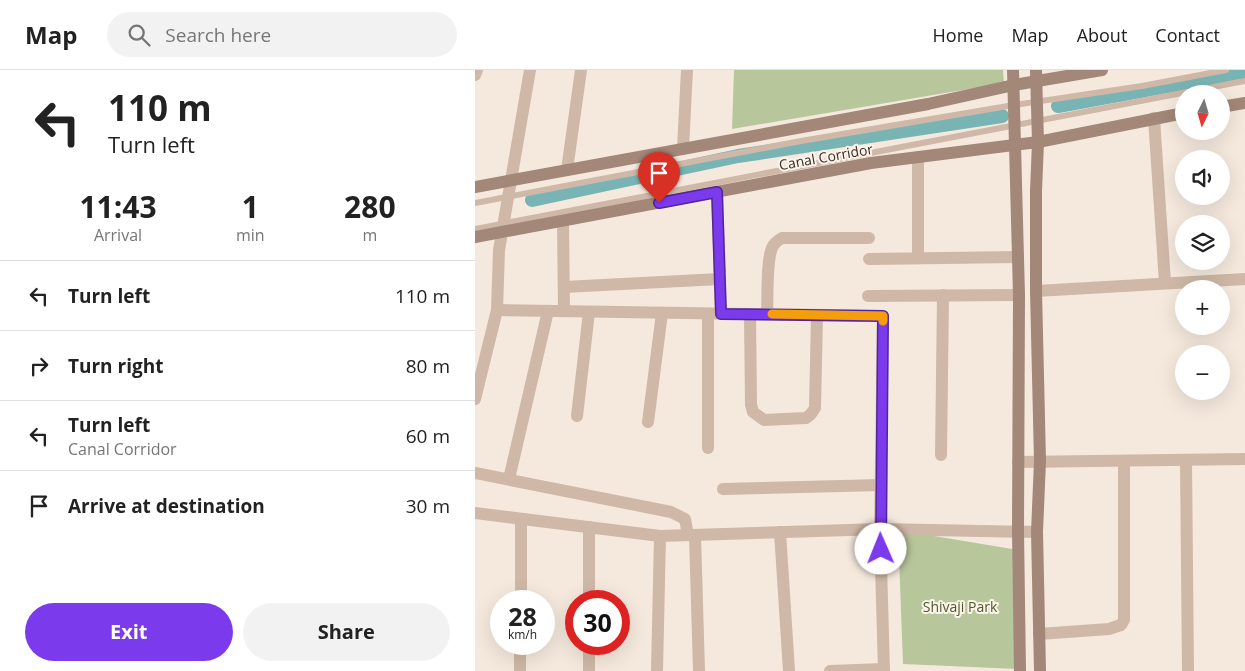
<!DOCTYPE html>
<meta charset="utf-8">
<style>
:root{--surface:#fff;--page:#f2f2f2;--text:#222;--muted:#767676;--line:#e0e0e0;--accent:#7c3aed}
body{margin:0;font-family:"Open Sans",sans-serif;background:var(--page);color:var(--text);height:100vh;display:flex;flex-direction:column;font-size:19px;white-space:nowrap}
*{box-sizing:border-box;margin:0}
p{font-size:16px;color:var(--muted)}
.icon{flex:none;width:28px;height:28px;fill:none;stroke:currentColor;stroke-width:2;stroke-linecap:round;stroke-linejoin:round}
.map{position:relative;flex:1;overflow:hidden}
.side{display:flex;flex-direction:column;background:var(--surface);width:475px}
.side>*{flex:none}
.top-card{background:#fff;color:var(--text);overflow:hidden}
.needle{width:32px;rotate:185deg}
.tools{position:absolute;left:700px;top:15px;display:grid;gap:10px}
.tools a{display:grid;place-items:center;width:55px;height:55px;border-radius:50%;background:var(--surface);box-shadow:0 5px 20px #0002;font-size:25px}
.speed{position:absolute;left:15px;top:520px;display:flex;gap:10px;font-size:25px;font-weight:700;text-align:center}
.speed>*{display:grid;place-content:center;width:65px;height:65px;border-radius:50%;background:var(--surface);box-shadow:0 5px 20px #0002;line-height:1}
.speed small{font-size:12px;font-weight:400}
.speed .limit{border:8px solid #d22;background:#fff;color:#111}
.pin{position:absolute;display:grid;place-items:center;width:42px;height:42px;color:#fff;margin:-51px -21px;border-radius:50% 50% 50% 0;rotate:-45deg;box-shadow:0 0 5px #0007}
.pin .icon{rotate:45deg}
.me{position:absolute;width:55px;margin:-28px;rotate:359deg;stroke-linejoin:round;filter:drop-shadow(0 0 4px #0008)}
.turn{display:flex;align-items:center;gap:18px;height:105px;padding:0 25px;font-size:22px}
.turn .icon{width:65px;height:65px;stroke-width:2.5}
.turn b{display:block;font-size:35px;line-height:42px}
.eta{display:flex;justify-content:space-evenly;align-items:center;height:85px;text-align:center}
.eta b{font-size:30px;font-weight:700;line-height:35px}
.primary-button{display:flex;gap:10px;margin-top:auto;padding:10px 25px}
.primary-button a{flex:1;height:58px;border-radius:30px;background:var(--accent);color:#fff;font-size:20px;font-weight:700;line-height:58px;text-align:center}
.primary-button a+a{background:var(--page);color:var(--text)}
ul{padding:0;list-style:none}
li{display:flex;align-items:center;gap:15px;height:70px;padding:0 25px;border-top:1px solid var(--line)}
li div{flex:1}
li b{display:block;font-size:19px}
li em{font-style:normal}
header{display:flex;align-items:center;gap:30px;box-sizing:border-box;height:70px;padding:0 25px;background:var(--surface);border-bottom:1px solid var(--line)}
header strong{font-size:24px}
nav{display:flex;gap:28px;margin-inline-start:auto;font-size:18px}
.search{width:350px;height:45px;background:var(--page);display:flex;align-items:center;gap:12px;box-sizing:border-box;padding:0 18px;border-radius:28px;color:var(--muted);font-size:19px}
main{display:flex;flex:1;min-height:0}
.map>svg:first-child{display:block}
.green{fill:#b8c69b}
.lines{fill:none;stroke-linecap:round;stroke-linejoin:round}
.canal{stroke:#79b4b5;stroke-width:14}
.lane{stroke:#cfb8a7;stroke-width:6}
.street{stroke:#cfb8a7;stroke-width:12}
.secondary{stroke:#a38778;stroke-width:12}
.route-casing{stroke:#51269a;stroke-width:12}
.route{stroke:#7c3aed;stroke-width:9}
.slow{stroke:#f59e0b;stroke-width:9}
.labels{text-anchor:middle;stroke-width:4;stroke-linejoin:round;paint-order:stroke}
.street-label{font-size:14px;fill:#3a2e28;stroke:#fcf3ea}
.park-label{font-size:14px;fill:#4a5b29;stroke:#fcf3ea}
</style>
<header>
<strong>Map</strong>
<div class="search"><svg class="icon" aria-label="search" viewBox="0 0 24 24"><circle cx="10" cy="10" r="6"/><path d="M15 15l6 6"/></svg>Search here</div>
<nav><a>Home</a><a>Map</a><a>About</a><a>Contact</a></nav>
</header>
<main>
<section class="side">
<div class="top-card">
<div class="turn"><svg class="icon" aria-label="left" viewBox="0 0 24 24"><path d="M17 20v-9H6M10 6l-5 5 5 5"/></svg><div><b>110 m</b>Turn left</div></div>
</div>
<div class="eta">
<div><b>11:43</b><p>Arrival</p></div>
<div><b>1</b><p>min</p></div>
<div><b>280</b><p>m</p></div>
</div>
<ul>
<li><svg class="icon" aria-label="left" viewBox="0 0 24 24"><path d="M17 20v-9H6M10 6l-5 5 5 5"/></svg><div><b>Turn left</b></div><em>110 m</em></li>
<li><svg class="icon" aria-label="right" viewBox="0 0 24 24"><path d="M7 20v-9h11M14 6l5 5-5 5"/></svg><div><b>Turn right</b></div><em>80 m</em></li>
<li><svg class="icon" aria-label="left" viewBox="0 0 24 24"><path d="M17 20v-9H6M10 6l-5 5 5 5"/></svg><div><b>Turn left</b><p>Canal Corridor</p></div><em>60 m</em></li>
<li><svg class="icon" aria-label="arrive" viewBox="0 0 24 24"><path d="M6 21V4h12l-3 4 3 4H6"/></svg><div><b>Arrive at destination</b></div><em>30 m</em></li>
</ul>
<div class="primary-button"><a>Exit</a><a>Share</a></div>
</section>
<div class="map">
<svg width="770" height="601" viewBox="0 0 770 601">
<rect width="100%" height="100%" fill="#f5e9dd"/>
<g class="green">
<path d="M259,0h269l1,13 -272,46z"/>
<path d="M423,460l120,20 2,119 -117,-5z"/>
</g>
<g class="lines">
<g class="canal">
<path d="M583,36l187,-34"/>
<path d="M57,130l206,-44 264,-40"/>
</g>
<g class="lane">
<path d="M0,133l326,-62 213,-36 128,-19 84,-16"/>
<path d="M0,159l770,-148"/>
</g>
<g class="street">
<path d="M0,5l2,-5"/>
<path d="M679,48l11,165"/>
<path d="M208,79l4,-79"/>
<path d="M92,100l14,-100"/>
<path d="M242,122l4,122"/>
<path d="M88,151l1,90"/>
<path d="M443,188v-101"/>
<path d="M394,189l149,-2"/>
<path d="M89,217l156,-8"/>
<path d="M561,221l209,-12"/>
<path d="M393,226l151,-1"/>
<path d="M22,240l386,6 -3,213 4,142"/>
<path d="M292,243c1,-15 -1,-56 6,-67 2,-4 6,-6 9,-8h87"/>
<path d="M233,244v134"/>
<path d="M275,244l1,91 2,7 11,8 42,-2 5,-4 4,-6 2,-93"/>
<path d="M0,329l22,-89 2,-60 31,-180"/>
<path d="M102,346l12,-104"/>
<path d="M173,352l14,-109"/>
<path d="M466,385l2,-160"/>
<path d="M711,390l2,211"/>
<path d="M543,392l227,-3"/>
<path d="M0,403l196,39 14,7 3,16"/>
<path d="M34,409l39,-168"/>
<path d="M248,419l158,-4"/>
<path d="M0,443l185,23 220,-7 157,3"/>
<path d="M305,462l9,139"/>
<path d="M220,465l4,136"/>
<path d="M46,531v-82"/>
<path d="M114,531v-74"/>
<path d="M564,564l70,-5 12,-4 3,-5v-159"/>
<path d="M45,601v-27"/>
<path d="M114,601v-27"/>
<path d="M182,601l3,-135"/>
<path d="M355,601l54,-2"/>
</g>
<g class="secondary">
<path d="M538,0l6,225 -1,236 2,140"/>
<path d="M561,0l2,72 -2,49v100l4,170 -3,71 3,139"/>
<path d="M746,37l24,-4"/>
<path d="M0,117l453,-83 86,-19 88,-15"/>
<path d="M0,167l396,-74 167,-21 146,-29"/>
</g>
</g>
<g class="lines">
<g class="route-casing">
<path id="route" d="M184,133l58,-11 4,122 162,2 -2,233"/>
</g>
<use href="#route" class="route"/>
<path class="slow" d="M297,244l111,2v5"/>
</g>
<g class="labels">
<g class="street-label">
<text transform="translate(351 87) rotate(-10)" y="5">Canal Corridor</text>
</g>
<g class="park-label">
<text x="485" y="542">Shivaji Park</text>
</g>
</g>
</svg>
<div class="tools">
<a><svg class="needle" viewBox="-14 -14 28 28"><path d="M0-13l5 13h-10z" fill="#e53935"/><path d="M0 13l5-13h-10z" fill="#767676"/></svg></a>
<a><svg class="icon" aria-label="sound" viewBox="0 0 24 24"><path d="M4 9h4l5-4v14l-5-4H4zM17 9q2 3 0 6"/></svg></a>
<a><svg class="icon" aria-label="layers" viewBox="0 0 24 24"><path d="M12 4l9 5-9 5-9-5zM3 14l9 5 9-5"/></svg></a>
<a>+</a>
<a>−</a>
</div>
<div class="speed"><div>28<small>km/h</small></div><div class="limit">30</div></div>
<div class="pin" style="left:184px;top:133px;background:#d93025"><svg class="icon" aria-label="arrive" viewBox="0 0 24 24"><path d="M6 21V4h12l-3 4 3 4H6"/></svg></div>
<svg class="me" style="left:406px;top:479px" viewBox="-20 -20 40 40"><circle r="19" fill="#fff"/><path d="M0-13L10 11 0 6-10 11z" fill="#7c3aed"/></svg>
</div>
</main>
